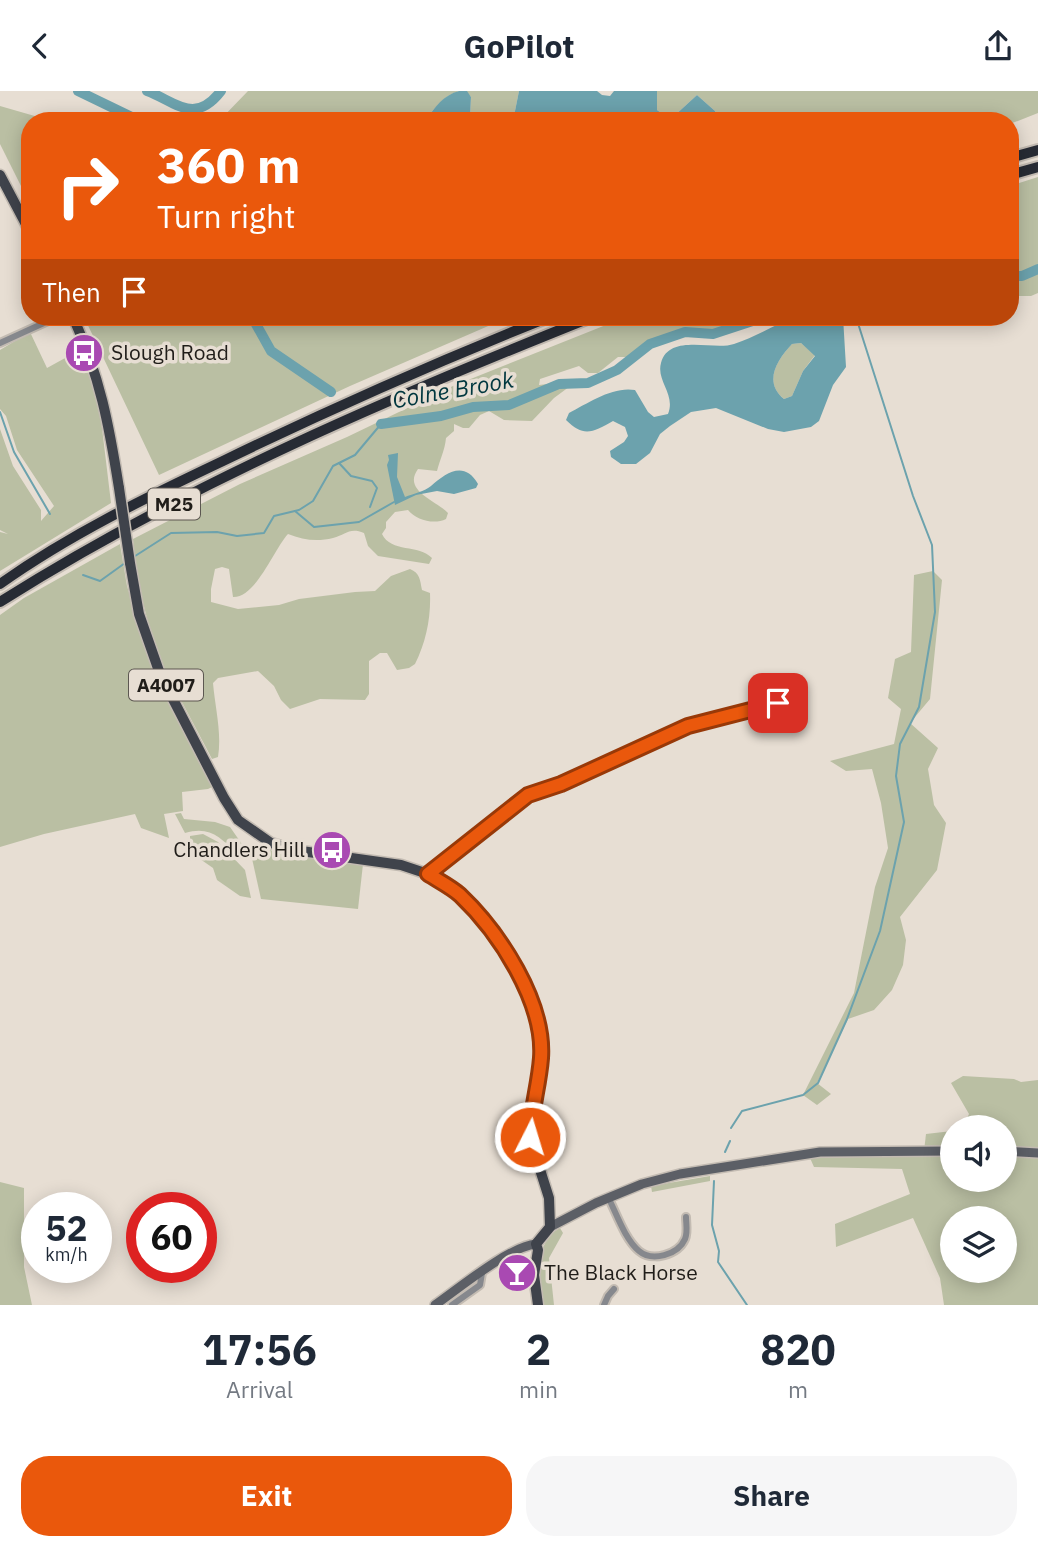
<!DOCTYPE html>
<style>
:root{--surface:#fff;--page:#f6f6f7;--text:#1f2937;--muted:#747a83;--accent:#ea580c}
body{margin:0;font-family:"IBM Plex Sans",sans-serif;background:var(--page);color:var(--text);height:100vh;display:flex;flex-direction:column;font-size:26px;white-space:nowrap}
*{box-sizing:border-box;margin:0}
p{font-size:23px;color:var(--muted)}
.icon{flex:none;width:38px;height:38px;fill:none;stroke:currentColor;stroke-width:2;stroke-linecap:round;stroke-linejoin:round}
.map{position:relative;height:1214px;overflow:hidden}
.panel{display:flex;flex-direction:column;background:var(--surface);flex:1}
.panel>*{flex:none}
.hud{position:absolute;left:21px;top:21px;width:998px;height:214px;border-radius:28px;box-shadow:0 4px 18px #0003;background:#ea580c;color:#fff;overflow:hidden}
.buttons{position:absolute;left:940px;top:1024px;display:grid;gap:14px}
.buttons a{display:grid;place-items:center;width:77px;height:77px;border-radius:50%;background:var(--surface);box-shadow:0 4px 18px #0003;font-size:35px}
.speed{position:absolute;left:21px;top:1101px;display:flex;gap:14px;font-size:35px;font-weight:700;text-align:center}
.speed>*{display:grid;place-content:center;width:91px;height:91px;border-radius:50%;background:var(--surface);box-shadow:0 4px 18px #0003;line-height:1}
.speed small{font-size:18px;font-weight:400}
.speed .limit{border:10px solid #d22;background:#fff;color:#111}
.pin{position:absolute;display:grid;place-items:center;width:60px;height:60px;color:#fff;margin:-30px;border-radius:14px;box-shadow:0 4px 10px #0006}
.me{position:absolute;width:77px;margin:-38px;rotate:5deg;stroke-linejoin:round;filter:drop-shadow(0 0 5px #0008)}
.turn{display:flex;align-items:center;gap:24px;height:147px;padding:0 21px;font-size:32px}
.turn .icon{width:91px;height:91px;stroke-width:2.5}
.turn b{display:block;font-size:49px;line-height:60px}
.then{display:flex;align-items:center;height:66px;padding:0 21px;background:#0003;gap:14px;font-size:26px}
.eta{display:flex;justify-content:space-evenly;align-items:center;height:119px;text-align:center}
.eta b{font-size:42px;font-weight:700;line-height:49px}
.primary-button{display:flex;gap:14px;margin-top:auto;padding:14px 21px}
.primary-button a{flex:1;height:80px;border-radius:28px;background:var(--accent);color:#fff;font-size:28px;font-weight:700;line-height:80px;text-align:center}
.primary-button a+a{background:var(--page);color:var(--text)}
header{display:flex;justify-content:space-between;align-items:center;height:91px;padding:0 21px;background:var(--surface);font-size:32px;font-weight:700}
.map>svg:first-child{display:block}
.green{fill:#babfa3;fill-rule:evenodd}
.water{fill:#6ca2ad;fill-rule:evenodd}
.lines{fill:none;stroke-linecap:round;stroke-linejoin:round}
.stream{stroke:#6ca2ad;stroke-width:2}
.river{stroke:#6ca2ad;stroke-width:10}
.street-casing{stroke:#c3bbb2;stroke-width:10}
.secondary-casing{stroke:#c3bbb2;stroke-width:12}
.primary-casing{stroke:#c3bbb2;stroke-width:13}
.highway-casing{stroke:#c3bbb2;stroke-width:14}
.street{stroke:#86888d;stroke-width:6}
.secondary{stroke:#5c5f66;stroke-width:9}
.primary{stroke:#3f434b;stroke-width:10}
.highway{stroke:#272b34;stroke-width:10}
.primary-bridge-casing{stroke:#c3bbb2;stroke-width:13;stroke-linecap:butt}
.primary-bridge{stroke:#3f434b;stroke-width:10}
.route-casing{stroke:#983908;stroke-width:18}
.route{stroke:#ea580c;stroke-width:12}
.labels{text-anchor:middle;stroke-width:7;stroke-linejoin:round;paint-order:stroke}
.shield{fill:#e7ded3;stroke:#5c5751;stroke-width:2}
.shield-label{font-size:19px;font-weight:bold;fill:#201d19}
.poi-label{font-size:21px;fill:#201d19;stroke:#e7ded3;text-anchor:start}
.water-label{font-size:23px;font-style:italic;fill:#00373f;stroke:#e7ded3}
</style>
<header><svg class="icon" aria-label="back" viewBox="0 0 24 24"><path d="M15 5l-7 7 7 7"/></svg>GoPilot<svg class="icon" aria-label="share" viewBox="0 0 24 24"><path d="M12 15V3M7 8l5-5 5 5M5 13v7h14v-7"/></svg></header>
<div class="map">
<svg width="1038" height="1214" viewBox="0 0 1038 1214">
<rect width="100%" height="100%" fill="#e7ded3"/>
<g class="green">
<path d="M248,0h211c-15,5 -25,16 -33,30h-207z"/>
<path d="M466,0h53l-5,25 -19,5 -25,-3 1,-21z"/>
<path d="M657,0h381v22l-28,11v-3h-293l-2,-10 -18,-16 -24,22 -9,-2 -7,-5z"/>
<path d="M0,15l52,15h-22v83l-30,-60z"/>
<path d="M1038,86v116l-7,3h-21v-110z"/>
<path d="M84,226h425l-159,69 -191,89z"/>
<path d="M626,226h132l-46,15 -24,-4 -35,11 -22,18h-13l-20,16h-10l-9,-7 -39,13 -1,6 33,-4 1,3 -19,14 -22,23 -28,-1 -15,-9 -9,4 -11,13h-6l-9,-4v7l-8,7c-1,12 -6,21 -9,33l-19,-2c-16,22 19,32 30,44l-2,6c-12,6 -30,1 -38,-9l-13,2 -9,10v6l-4,6c9,19 37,10 50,24l-3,6 -51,-8 -10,-10 -4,-13c-15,-6 -18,2 -31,5 -16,4 -30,2 -45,-4 -14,15 -32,64 -55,63l-4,-28 -7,-2 -7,2 -4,20v13l27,7 41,-4 20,-6 56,-7 20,-1 16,-15 19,-7c10,4 10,11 12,21l8,3c1,25 -4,49 -15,71l-6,4 -12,2 -10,-17h-7l-11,8v33l-4,6 -45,-1 -30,10 -9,-9 -7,-14 -16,-15 -40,7 -5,5c2,24 9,50 5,74l-6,2 -29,-55 -15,-24 -17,-46 -15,-59 -3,-36 107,-55 107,-47 106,-51z"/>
<path d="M30,241l17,36 29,-16 6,21 4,-12 13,42 12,100 -111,68v-39l8,2 -8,-4v-101l13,37 28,44v11l13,-15 -37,-56 -11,-34 -6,-7v-59z"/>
<path d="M801,252l14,12 -12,16 -11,25 -8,3c-21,-17 -7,-39 8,-55z"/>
<path d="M120,453l7,42 22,73 65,127 -6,3 -26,3 1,19 -19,3 5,24 -28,-10 -6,-14 -91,20 -44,13v-232l24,-17z"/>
<path d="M933,480l9,9 -12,119 -20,24 28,25 -10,21 6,36 12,18 -9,47 -37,47 6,23 -3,25 -11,25 -18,20 -26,9 -31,64 14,11 -14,11 -14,-10 51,-102 21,-106 13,-39 -7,-45 -9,-34 -26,2 -16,-10 64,-17 7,-35 -13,-11 7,-39 16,-7 3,-77z"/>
<path d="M181,722l3,6 31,3 15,5 14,20 -7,7c-17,-17 -27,-28 -52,-21l-10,-19z"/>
<path d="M203,743l15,8 27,28 6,28 -11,-2 -23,-16 -4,-12 -23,-16v-16z"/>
<path d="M255,757l108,16 -5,45 -97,-10 -10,-45z"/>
<path d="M963,985l51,3 7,3 17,-2v73l-33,-2 -1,-24h-41l6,-13 -18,-31z"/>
<path d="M952,1040v20h-28l2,-17z"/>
<path d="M952,1064v24h52l1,-24h33v150h-94l-4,-27 -27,-60 -77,29 -1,-23 75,-30 -8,-25 -88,-2 -4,-9zM952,1127h52v53h-52z"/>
<path d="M710,1085v5l-58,11 -1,-6z"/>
<path d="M0,1091l24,6v79l8,38h-32z"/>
<path d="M560,1137l3,5 -14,25 5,47h-13c-3,-26 -7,-63 19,-77z"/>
</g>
<g class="water">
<path d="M459,0h8l4,6 -1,21c15,5 29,1 44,-2l5,-25h78l5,4 8,1 4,-5h43v19l7,5 9,2 24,-22 18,16 2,10h-291c8,-14 18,-26 33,-30z"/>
<path d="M793,226h50l3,50 -13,18 -14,36 -8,6 -27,5 -16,-3 -52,-21 -25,4 -21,14 -10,8 -10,19 -14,11h-15l-10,-7 -1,-6 14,-9 4,-6 -3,-9 -12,-6c-20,11 -29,17 -47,-1l3,-7c19,-10 44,-27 66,-23l13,22 6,5 14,-3c8,-20 -12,-33 -7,-51 8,-30 53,-12 73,-19 20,-7 40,-18 59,-27zM801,252l14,13 -12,15 -11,25 -8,3c-21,-17 -7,-39 8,-55z"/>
<path d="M398,362l-1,24 8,20c8,-3 20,-6 26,-11 15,-13 33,-26 47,-2l-2,4 -22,6 -17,-3 -21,4 -21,10 -8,-40 2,-5 -1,-5z"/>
</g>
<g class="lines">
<g class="stream">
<path d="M0,321l14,40 36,62"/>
<path d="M339,372l12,13 21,5 5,7 -7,19"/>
<path d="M295,420l19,16 45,-5 35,-20"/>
<path d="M132,467l39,-25 46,-1 20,4 27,-3 10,-17 25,-6 14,-9 20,-35 22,-11 26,-31"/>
<path d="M83,484l17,6 25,-18"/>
<path d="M731,1037l11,-17 61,-16 15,-12 29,-64 33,-88 24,-109 -8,-46 4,-32 19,-37 16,-95 -3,-67 -19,-49 -57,-179"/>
<path d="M725,1061l5,-11"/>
<path d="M714,1090l-2,44 7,26 -1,11 29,43"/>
</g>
<g class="river">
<path d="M78,0l62,30"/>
<path d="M147,0c28,10 47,35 74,0"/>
<path d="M1010,185h12l16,-7"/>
<path d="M252,226l19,34 60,41"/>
<path d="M381,333l60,-8 32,-9 36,-2 50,-21 29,-1 29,-13 33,-26 35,-12 28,2 52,-17"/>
</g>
<g class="street-casing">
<g id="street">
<path d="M0,252l57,-26"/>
<path d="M428,783l100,-79 33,-11 127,-58 89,-22"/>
<path d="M609,1108c8,16 16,40 30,52 13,11 39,4 46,-12 3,-7 1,-15 1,-22"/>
<path d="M452,1214l28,-20 2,-12"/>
<path d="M604,1214l4,-9 6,-7"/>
</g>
</g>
<g class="secondary-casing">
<g id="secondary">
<path d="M1004,1060l34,2"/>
<path d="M550,1136l46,-24 46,-19 38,-10 140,-22 132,-1"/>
<path d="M435,1214c23,-16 75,-59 101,-61"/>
</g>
</g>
<g class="primary-casing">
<g id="primary">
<path d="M0,84l30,57"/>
<path d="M73,226c27,59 36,108 46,171"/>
<path d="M130,472l9,51 21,60 64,124 14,22 33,23 23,7 107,15 27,9 30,19 24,27 38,55 15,36 5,23 1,24 -11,58v22l19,60 1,29 -14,17 2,6 -4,25 4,30"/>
</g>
</g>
<g class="highway-casing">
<g id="highway">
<path d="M1010,67l28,-8"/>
<path d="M1010,84l28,-8"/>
<path d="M0,493c69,-49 147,-87 223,-123 107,-52 216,-100 326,-144"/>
<path d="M0,511c185,-117 389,-204 592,-285"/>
</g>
</g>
<use href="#street" class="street"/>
<use href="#secondary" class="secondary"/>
<use href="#primary" class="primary"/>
<use href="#highway" class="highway"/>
<g class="primary-bridge-casing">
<path id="primary-bridge" d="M119,397l11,75"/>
</g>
<use href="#primary-bridge" class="primary-bridge"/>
</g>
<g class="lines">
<g class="route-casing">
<path id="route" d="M530,1046c1,-27 9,-52 11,-79 4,-56 -42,-126 -81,-163 -9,-8 -21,-14 -32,-21l100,-79 33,-11 127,-58 90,-23"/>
</g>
<use href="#route" class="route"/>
</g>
<defs>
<g id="bus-disc" transform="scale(2.0125)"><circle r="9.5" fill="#a949b2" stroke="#e7ded3"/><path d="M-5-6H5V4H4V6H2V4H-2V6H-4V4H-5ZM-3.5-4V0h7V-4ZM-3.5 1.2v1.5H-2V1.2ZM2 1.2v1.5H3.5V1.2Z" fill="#fff"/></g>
<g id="bar-disc" transform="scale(2.0125)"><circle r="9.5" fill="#a949b2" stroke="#e7ded3"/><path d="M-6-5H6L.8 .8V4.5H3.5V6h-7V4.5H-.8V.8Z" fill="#fff"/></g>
</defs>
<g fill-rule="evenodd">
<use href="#bus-disc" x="84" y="262"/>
<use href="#bus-disc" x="332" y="759"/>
<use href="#bar-disc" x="517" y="1182"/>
</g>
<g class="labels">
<g class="shield">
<rect x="148" y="397.5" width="52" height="31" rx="5"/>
<rect x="129" y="578.5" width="74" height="31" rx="5"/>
</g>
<g class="shield-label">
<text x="174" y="420">M25</text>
<text x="166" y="601">A4007</text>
</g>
<g class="poi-label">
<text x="111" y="269">Slough Road</text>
<text x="305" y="766" text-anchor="end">Chandlers Hill</text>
<text x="544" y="1189">The Black Horse</text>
</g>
<g class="water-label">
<text transform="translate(453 299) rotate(-10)" y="8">Colne Brook</text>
</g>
</g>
</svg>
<div class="buttons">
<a><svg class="icon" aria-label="sound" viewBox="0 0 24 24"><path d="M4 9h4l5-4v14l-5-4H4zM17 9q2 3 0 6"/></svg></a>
<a><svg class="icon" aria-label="layers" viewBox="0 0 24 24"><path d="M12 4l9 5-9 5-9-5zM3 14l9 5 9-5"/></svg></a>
</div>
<div class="speed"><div>52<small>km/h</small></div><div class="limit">60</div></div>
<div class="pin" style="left:778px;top:612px;background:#d93025"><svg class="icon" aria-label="arrive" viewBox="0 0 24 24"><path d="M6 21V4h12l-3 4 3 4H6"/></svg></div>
<svg class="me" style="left:530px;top:1046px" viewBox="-20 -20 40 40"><circle r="17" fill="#ea580c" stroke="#fff" stroke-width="3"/><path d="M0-11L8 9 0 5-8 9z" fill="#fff"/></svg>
<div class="hud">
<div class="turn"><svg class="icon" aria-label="right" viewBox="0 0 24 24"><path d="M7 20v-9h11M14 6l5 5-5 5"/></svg><div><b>360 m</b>Turn right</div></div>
<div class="then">Then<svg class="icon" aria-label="arrive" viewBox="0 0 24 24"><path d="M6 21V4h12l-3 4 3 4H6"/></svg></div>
</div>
</div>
<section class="panel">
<div class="eta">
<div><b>17:56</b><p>Arrival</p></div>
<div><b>2</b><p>min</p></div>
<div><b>820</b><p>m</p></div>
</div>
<div class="primary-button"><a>Exit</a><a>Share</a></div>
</section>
